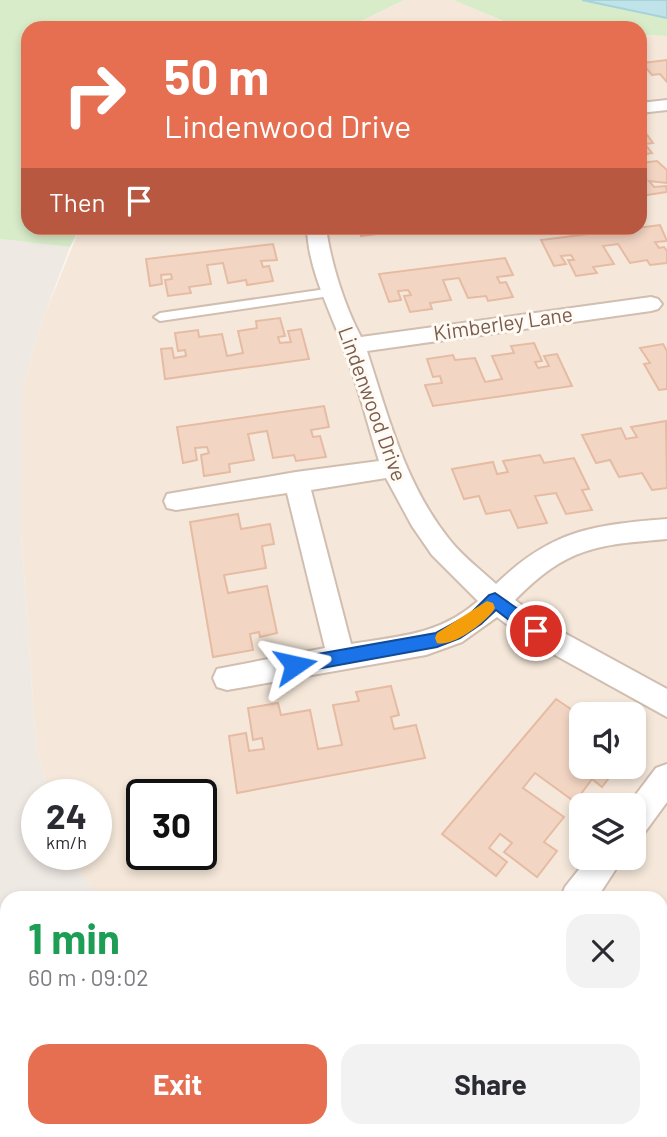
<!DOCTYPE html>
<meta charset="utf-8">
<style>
:root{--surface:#fff;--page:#f2f2f3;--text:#2b2b33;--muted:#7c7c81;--accent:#e76f51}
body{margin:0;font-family:Barlow,sans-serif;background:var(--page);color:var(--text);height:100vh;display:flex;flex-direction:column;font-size:26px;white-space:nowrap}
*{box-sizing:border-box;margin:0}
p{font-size:23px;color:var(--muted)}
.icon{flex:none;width:38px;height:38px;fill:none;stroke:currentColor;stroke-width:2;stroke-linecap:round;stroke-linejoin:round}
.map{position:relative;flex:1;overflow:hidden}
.sheet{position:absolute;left:0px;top:891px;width:668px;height:247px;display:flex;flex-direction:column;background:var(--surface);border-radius:21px 21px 0 0;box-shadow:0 4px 10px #0003}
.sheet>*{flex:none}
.banner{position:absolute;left:21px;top:21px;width:626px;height:214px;border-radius:21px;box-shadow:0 4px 10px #0003;background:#e76f51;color:#fff;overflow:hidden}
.fabs{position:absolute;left:569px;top:702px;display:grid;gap:14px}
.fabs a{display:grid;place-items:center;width:77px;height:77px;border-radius:14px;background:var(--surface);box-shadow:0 4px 10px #0003;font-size:35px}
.speed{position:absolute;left:21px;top:779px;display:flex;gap:14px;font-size:35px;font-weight:700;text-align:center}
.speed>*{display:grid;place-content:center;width:91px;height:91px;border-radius:50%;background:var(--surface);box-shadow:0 4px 10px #0003;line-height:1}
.speed small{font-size:18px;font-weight:400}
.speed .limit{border:4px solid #111;border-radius:10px;background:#fff;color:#111}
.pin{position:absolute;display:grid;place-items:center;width:60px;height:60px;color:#fff;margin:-30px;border:4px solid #fff;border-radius:50%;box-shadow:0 2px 7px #0007}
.me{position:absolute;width:77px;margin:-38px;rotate:79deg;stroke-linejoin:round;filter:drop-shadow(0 0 5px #0008)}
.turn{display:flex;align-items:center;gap:24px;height:147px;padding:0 28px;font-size:32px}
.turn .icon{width:91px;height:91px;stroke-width:2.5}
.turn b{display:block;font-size:49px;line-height:60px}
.then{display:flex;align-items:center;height:66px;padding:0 28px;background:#0003;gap:14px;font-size:26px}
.round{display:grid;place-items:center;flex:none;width:74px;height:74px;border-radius:21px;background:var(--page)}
.headline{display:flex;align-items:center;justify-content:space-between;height:119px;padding:0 28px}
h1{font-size:42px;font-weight:700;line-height:52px;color:#1e9e55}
.button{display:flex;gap:14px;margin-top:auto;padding:14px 28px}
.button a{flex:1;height:80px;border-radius:21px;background:var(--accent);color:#fff;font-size:28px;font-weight:700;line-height:80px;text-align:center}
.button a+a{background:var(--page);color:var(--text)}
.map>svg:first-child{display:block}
.residential{fill:#f5e8da;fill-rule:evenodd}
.industrial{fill:#efe9e4}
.green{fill:#d8ecc9}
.water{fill:#bfe3e8;stroke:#a5d3da;stroke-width:2}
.building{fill:#f3d5c3;stroke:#e6bba3;stroke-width:2}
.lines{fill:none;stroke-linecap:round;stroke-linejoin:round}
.service-casing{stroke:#d1beb0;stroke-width:4}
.minor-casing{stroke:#d1beb0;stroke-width:4}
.service{fill:#fff;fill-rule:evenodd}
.minor{fill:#fff;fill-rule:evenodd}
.route{fill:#1a73e8;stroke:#114b97;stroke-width:2}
.slow{fill:#f59e0b}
.labels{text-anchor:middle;stroke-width:6;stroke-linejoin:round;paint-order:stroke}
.street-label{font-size:21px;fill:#7a5c4d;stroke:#fffaf3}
</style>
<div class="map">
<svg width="667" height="1137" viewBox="0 0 667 1137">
<rect width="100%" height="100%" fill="#fdf6ec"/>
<g class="residential">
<path d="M404,0h52l61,28h-170z"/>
<path d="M641,35l26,1v1101h-379l-6,-6 380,-1v-232h-562l-33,-44h29v-60h-47l-13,-48 -15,-216 -1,-81 3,-64 21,-69 36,-88h560zM581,714h53v52h-53zM142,794h59v60h-59zM581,805h53v53h-53z"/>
</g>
<path class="industrial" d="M0,239l70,8 -26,69 -21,69 -2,146 15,215 13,48h-12v60h30l33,44h-93v232h275l6,7h-275l-13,-9z"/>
<g class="green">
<path d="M0,0h404l-57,28h-319v200h52l-10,19 -70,-8z"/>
<path d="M454,0h127l86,18v18l-26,-1 -1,-7h-121z"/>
</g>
<path class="water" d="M582,0h85v18z"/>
<g class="building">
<path d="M667,60v22l-7,-8 -8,1 -10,-12z"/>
<path d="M640,132h5l8,11 -8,1 7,9 -12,2z"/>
<path d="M657,161l10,9v13l-18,-2 5,6 12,-1 1,6 -27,4v-33z"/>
<path d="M660,225l7,16 -12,1 4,6 5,-1 3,4v12l-17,2 -3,-5 -17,3 -12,-19 -15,2 11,18 -21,3 4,6 -21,3 -8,-16h6l-3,-5 -10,1 5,8 -12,2 -13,-26z"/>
<path d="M358,228h71l-68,8z"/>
<path d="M273,244l4,16 -16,1 2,6 6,-1 4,15 -26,4 -1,-5 -18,3 -5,-20 -16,2 4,19 -22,3 2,6 -23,3 -3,-16 7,-1 -1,-5 -10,1 1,9 -12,2 -4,-27z"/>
<path d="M505,258l8,17 -16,2 3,6 6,-1 7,15 -25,4 -2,-5 -18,2 -9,-20 -16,2 8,20 -21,3 2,6 -22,3 -6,-16 7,-1 -3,-5 -10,1 3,9 -12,2 -10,-28z"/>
<path d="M280,318l5,18 -7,1 2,6 11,-1 -3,-11 13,-2 8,30 -144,20 -4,-30 11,-1 2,10 12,-2 -1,-6 -7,1 -3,-18 23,-3 1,7 23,-3 5,22 16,-3 -5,-22 19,-3 -1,-7z"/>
<path d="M534,343l8,18 -7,1 3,6 11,-2 -5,-10 13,-2 15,32 -139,20 -8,-21 17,-2 -2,-7 -7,1 -6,-18 26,-4 2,5 20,-2 10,24 17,-3 -10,-23 22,-3 -3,-7z"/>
<path d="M663,344l4,7v38l-8,1 -15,-26 6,-1 -10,-15z"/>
<path d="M324,406l5,21 -18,3 2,7 7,-1 6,21 -30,4 -2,-6 -21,3 -6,-27 -19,3 6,26 -25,4 1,8 -26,4 -3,-21 8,-2 -2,-6 -12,1 2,12 -14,3 -6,-36z"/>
<path d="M666,421l1,67 -15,2 -10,-17 -23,4 -9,-17 -14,3 -14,-28 39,-7 5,11 11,-2 -6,-10z"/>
<path d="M540,455l4,8 30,-5 15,31 -7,1 10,20 -26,4 -10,-21 -21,3 12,27 -29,5 -8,-18 -24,4 -7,-18 -15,3 -12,-30 41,-7 4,12 11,-2 -5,-11z"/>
<path d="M238,514l3,15 29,-5 4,20 -12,2 4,22 -42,7 4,18 39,-7 10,47 -17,4 -1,-5 -9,2 3,16 -40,7 -23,-135z"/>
<path d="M391,686l8,29 -8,2 3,12 22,-4 9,33 -188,35 -8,-57 17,-3 3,18 15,-2 -2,-11 -9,2 -5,-32 30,-5 3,12 29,-5 8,39 24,-4 -9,-40 26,-4 -3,-9z"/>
<path d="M556,699l25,17v50h37l-16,21 -10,-8 -17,23 -40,-29 -12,15 41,29 -20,25 13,9 -20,26 -33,-25 8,-9 -12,-9 -11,14 18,14 -11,14 -54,-42z"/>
<path d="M571,1130h90l-4,7h-79z"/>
</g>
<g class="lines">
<g class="service-casing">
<g id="service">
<path d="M333,288l4,1v6l-177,26 -6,-4 6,-4z"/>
<path d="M0,1048l7,3v22l-7,-3z"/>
</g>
</g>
<g class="minor-casing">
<g id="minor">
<path d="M667,100v10l-27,3v-10z"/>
<path d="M307,228h19c5,35 18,77 35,109l290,-40 7,2 4,5 -4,5 -7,2 -284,40c21,65 38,133 82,188 13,17 32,31 47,45 56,-54 96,-59 171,-65v20c-71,6 -100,8 -152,61l31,23 121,66v28l-141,-78 -29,-22 -35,25 -36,13 -199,35 -10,-3 -4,-9 4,-9 108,-21 -38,-155 -111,17 -9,-2 -3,-7 3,-7 129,-22 83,-11c-12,-38 -21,-77 -36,-115 -14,-37 -35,-78 -36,-118zM386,478l26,48 20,29 46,46c-39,34 -77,35 -127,43l-40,-154z"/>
<path d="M667,764v38l-22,30 -11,5v-32h-6l28,-37z"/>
<path d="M588,858h35l-26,40h-36l4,-11z"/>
<path d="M662,973l5,2v36l-5,-2z"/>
<path d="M77,1130h43l3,7h-44z"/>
</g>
</g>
<use href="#service" class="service"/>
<use href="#minor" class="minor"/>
</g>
<path class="route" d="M495,593l47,33 2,5 -2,5h-12l-34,-26 -15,14 -21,14 -23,9 -142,26 -6,-2 -2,-6 2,-5 6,-2 141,-25 33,-18 20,-20z"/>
<path class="slow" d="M487,601l6,2 2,5c-7,13 -43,40 -58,35l-2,-5 2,-5z"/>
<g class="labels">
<g class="street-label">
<text transform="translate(503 324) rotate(-8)" y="7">Kimberley Lane</text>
<text transform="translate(372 404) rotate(70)" y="7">Lindenwood Drive</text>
</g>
</g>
</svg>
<div class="fabs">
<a><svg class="icon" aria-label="sound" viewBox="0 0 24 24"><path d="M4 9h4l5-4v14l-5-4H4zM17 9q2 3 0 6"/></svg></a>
<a><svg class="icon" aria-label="layers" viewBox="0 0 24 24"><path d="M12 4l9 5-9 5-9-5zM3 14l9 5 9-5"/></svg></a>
</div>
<div class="speed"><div>24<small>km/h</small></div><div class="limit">30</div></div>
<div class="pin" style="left:536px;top:631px;background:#d93025"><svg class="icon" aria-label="arrive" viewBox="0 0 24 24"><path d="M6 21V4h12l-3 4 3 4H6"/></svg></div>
<svg class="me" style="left:295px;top:665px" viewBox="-20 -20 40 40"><path d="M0-17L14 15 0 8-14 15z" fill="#1a73e8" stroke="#fff" stroke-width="4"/></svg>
<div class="banner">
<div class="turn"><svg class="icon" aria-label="right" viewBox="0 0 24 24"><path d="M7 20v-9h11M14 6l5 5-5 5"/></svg><div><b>50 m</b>Lindenwood Drive</div></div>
<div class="then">Then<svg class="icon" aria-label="arrive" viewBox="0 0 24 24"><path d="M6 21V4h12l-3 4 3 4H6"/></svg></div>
</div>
<section class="sheet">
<div class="headline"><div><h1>1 min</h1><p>60 m · 09:02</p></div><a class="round"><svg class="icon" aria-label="close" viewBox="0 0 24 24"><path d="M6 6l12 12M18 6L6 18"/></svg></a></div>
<div class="button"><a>Exit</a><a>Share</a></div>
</section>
</div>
